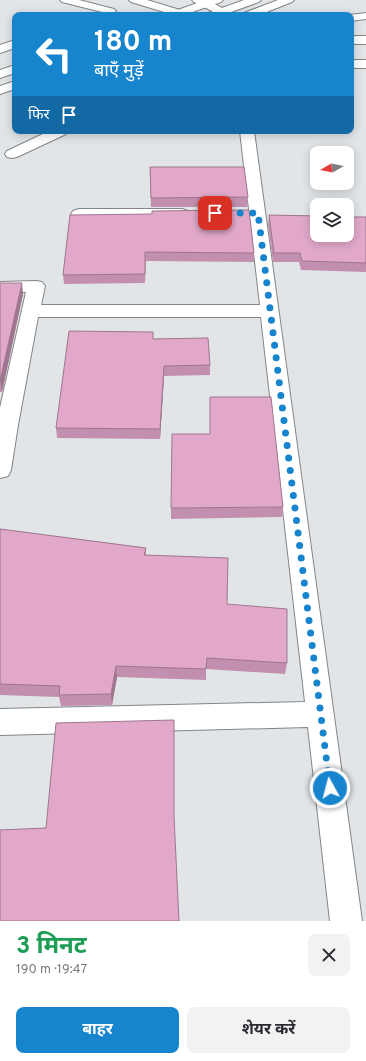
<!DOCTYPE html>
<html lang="hi">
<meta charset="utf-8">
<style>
:root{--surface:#fff;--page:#f2f2f3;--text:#2b2b33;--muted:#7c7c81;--accent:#1784ce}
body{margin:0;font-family:Overpass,"Noto Sans Devanagari",sans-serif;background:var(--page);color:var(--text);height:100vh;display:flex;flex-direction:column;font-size:15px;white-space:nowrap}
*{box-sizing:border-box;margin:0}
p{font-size:13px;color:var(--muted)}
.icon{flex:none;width:22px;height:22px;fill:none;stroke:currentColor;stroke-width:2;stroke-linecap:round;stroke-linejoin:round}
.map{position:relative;height:921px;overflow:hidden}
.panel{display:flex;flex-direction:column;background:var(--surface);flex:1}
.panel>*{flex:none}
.hud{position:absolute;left:12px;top:12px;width:342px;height:122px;border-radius:8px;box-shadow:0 2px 10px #0003;background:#1784ce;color:#fff;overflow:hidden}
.needle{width:26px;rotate:261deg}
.buttons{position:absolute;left:310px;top:146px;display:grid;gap:8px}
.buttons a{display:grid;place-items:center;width:44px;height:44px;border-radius:8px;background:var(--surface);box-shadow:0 2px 10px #0003;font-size:20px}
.pin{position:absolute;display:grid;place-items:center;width:34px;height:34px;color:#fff;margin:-17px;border-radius:8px;box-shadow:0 2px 6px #0006}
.me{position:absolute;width:44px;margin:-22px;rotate:353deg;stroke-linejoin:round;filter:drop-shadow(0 0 3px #0008)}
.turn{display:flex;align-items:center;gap:14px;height:84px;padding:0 16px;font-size:18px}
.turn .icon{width:52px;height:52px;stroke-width:2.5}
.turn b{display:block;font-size:28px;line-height:34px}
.then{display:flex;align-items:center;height:38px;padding:0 16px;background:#0003;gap:8px;font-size:15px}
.round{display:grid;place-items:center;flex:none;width:42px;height:42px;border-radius:8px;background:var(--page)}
.summary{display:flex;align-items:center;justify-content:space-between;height:68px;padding:0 16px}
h1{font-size:24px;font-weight:700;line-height:30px;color:#1e9e55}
.cta{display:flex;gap:8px;margin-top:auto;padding:8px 16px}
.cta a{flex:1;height:46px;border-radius:8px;background:var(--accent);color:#fff;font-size:16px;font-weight:700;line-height:46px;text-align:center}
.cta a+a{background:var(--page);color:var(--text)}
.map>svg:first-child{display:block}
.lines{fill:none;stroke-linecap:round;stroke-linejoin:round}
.minor-casing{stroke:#828587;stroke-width:2}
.highway-casing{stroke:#828587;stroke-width:2}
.minor{fill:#fff;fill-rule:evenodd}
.highway{fill:#fff;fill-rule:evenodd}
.wall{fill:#c290ae}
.shaded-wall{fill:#9e768d}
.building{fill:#e1a8ca;stroke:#9e768d}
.route{stroke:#1784ce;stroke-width:7;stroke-dasharray:0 12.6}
</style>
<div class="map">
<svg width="366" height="921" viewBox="0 0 366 921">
<rect width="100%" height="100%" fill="#e2e5e8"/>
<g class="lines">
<g class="minor-casing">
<g id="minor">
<path d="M60,0h19l35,9 2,2 -2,2 -4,1 -48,-12z"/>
<path d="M129,0h18l43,13 2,2h-18l-43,-13z"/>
<path d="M192,0h15l19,10 2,2 -1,3h-12l1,-2 -22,-11z"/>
<path d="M278,0h16l-2,2 -33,13h-17l2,-2z"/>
<path d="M366,13v6l-15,2v-6h-2z"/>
<rect x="351" y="36" width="15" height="8"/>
<path d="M15,40v8l-15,5v-8z"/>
<rect x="351" y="60" width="15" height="8"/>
<path d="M49,131h19l-2,3 -49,23 -5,1 -5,-1 -2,-3 2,-3z"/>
<path d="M240,131h14l108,790h-32l-22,-194 -308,8v-26l305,-7 -44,-385h-223l-20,108 -7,45 -3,6 -8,2v-70l26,-116h-26v-10l36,-1 6,1 3,4 -4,19h219z"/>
<path d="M79,209h103l6,2 2,3 -2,3 -6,2h-103l-6,-2 -2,-3 2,-3z"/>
</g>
</g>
<g class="highway-casing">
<g id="highway">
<path d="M206,0h17l-2,2 -37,13h-17l2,-2z"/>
<path d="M244,0h17l-2,2 -36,13h-17l2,-2z"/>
<path d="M15,65v8l-15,5v-8z"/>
<path d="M15,81v8l-15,5v-8z"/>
</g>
</g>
<use href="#minor" class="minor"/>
<use href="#highway" class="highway"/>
</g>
<g class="wall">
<path d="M150,167l98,30 -1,10h-96z"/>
<path d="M70,215l184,38v9l-108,-1 -1,22 -81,1 -1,-9z"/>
<path d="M269,215l97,2v55l-65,-2 -2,-8h-26l-5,-37z"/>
<path d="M0,283l23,11 -21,98h-2z"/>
<path d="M153,332v7l57,26v10l-46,1 -4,63 -103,-1 -1,-10z"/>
<path d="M283,507l-1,10 -111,2v-11z"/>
<path d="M0,529l146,19v7l81,49 60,59 -2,11 -79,-5v11l-89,-3 -5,28 -51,1 -2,-9 -59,-2z"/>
</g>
<g class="shaded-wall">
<path d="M22,283l1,11 -21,98 -2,-11z"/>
<path d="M164,366v10l-4,63v-10z"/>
<path d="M116,666l1,11 -5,28 -1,-11z"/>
</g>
<g class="building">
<path d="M150,167h94l4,30 -97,1z"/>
<path d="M249,210l5,43 -109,-1v22l-82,1 7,-60 82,-1v-3z"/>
<path d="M269,215l48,1v19h30v-18h19v46l-64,-2 -2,-8h-26z"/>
<path d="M0,283h22l-22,98z"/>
<path d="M69,331l84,1v7l55,-1 2,27 -46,1 -4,63 -104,-1z"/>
<path d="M210,397h61l12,110 -112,1 1,-74h38z"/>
<path d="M0,529l146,19 -2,7 84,3 -1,46 60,5v54l-80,-5 -1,11 -90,-3 -5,28 -52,1 1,-9 -60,-2z"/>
<path d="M174,720v96l5,105h-179v-91l46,-2 10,-105z"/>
</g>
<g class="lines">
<path class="route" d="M215,213h43l72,575"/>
</g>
</svg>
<div class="buttons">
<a><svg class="needle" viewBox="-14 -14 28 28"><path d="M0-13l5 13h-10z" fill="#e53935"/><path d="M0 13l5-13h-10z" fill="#7c7c81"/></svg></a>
<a><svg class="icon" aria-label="layers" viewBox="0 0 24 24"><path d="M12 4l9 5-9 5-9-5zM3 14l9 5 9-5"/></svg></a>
</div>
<div class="pin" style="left:215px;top:213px;background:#d93025"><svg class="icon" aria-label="arrive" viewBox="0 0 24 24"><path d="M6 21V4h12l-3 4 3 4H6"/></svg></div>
<svg class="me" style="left:330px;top:788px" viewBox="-20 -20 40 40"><circle r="17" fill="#1784ce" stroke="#fff" stroke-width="3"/><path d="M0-11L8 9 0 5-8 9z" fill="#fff"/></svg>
<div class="hud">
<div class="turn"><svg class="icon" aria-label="left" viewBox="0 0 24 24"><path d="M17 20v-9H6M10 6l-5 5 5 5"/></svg><div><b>180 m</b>बाएँ मुड़ें</div></div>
<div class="then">फिर<svg class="icon" aria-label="arrive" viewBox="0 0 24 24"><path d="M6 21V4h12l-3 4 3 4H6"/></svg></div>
</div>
</div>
<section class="panel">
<div class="summary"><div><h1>3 मिनट</h1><p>190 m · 19:47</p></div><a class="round"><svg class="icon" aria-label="close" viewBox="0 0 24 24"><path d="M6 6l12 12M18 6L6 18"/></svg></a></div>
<div class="cta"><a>बाहर</a><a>शेयर करें</a></div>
</section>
